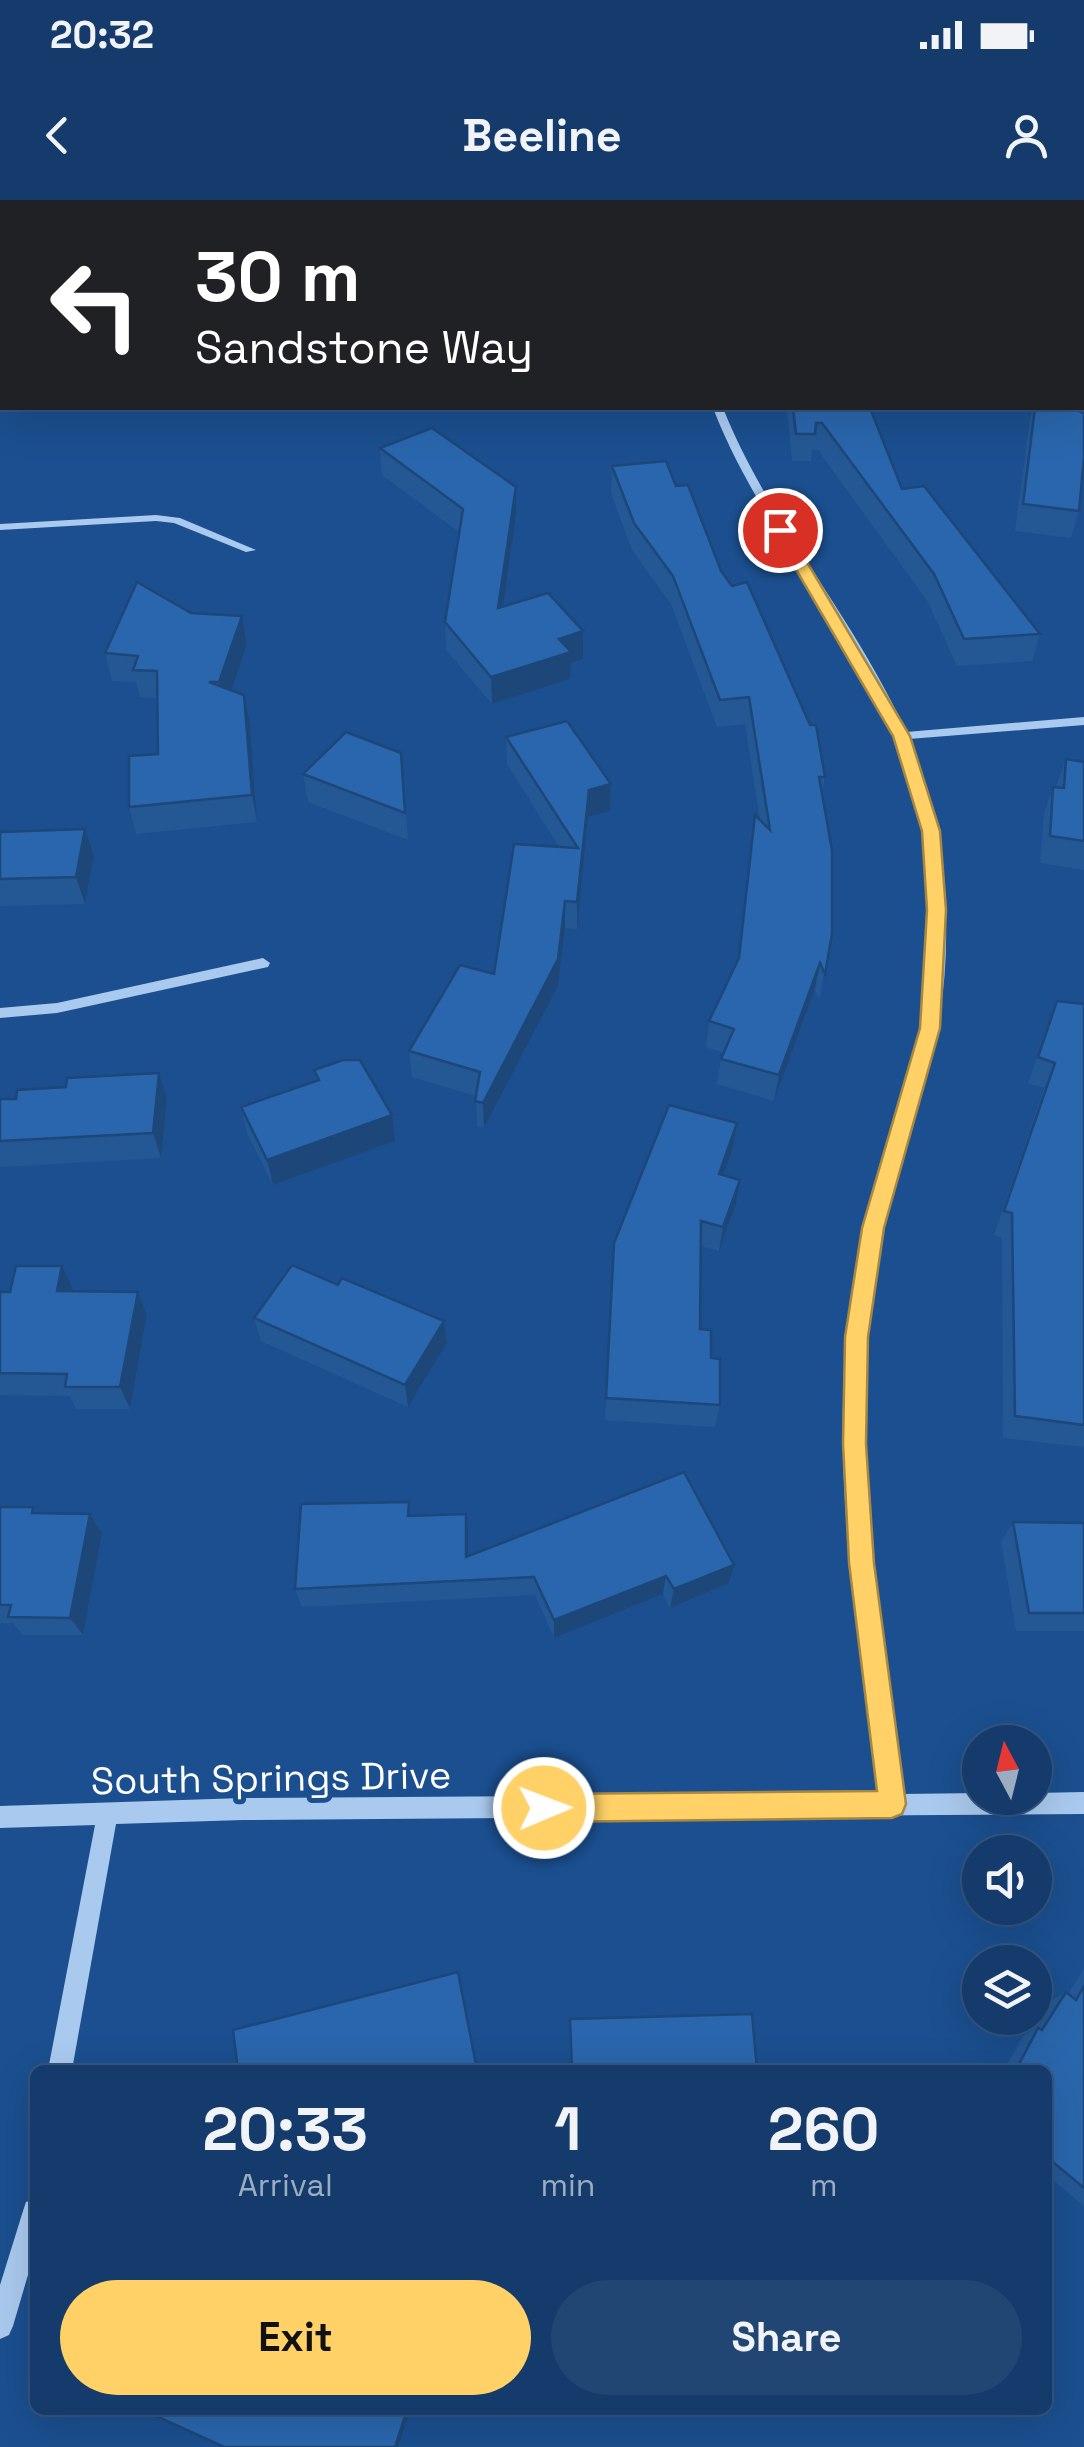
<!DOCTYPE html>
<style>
:root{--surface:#143b6b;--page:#214673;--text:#f1f3f6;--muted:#9dadc1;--line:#33557e;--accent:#ffd166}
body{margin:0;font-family:"Space Grotesk",sans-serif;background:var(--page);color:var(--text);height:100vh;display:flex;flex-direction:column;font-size:38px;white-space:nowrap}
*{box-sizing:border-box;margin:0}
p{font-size:32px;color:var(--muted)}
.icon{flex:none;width:55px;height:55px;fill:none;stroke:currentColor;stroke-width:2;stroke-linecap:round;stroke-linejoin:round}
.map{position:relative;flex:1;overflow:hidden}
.sheet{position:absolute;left:30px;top:1865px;width:1022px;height:350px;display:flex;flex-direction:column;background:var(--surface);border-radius:15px;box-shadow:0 10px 40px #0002,0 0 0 2px var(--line)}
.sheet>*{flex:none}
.top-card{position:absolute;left:0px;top:0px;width:1085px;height:210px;box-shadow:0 10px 40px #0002,0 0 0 2px var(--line);background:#202124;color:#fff;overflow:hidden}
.needle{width:65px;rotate:353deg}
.buttons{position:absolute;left:962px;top:1525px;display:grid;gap:20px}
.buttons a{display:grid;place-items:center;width:90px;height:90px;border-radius:50%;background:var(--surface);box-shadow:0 10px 40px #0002,0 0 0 2px var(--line);font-size:50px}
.pin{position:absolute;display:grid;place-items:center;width:85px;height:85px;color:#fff;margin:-42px;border:5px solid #fff;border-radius:50%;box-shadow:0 2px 10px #0007}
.me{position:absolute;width:110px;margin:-55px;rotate:89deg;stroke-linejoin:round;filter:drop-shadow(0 0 8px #0008)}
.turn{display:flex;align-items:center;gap:35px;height:210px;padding:0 30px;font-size:45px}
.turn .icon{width:130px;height:130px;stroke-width:2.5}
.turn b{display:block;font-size:70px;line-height:85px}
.eta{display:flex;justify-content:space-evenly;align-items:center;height:170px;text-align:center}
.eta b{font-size:60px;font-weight:600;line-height:70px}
.primary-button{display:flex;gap:20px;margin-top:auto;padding:20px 30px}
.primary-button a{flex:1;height:115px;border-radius:60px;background:var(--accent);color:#111;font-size:40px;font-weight:600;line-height:115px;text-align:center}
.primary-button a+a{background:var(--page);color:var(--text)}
.status{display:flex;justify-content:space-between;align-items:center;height:70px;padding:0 50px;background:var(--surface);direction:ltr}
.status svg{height:28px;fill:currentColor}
header{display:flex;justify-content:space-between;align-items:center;height:130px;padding:0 30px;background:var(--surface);font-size:45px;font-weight:600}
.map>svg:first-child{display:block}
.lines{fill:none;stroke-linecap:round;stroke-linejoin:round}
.path{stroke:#a9c9ee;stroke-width:4;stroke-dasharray:2.5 4;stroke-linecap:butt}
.minor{fill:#a9c9ee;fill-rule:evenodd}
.wall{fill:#245895}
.shaded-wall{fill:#1d4779}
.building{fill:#2a66ad;stroke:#1d4779;stroke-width:2.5}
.route{fill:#ffd166;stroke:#a68842;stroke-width:2.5}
.labels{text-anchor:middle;stroke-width:10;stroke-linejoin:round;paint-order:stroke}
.near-street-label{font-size:38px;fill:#fff;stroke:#1b4f8f}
</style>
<div class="status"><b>20:32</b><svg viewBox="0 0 49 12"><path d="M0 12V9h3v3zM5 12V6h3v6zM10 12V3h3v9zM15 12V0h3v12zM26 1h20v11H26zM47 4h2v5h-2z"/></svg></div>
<header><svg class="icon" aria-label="back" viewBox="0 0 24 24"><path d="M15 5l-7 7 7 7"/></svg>Beeline<svg class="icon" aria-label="person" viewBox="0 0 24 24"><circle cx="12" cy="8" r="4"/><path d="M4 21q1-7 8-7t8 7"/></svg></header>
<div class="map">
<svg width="1084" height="2247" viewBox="0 0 1084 2247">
<rect width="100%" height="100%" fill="#1b4f8f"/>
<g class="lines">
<path class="path" d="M0,2l4,-2"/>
<g class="minor">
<path d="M762,0h34l1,2h-32z"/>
<rect x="1082" y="6" width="2" height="6"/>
<path d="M713,208h10c46,115 132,210 183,324l178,-15v8l-175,14c36,92 47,194 28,291 -20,105 -65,203 -72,310 -10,152 15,304 36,454l79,-1v5h55v-5l49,-1v22l-841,6 -127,4 -44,246h-24l47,-245 -95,3v-22l243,-8 637,-4c-22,-160 -53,-336 -28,-496 14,-90 49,-175 69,-263 14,-65 14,-139 3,-204 -27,-160 -154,-276 -211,-423z"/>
<path d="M156,315l24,3 76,32 -10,2 -72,-29 -18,-2 -156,9v-6z"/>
<path d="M263,758l7,5 -2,4 -211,46 -57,5v-10l57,-5z"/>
<path d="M35,1999v52l-22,75 -4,9 -9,4v-54l23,-74 3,-9z"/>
</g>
</g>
<g class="wall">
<path d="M787,208h83l32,81 138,145 -8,27 -75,5 -29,-64 -110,-152h-6l-1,11h-19z"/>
<path d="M1033,208h38l8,103 -8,27 -56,-7 15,-111z"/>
<path d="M380,248l136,67 -13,91 80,53 -12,4 -1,16 -78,25 -46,-54 -1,-28 14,-90 -77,-57z"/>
<path d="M612,266l64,20 149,291 -3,17 10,140 -13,66 -4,-11 -41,112 -57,-17 4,-25 3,-6 -18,-6 3,-26 29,-61 17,-145 5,5 -15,-96 -28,3 -46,-123 -39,-54 -21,-57z"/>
<path d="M191,413l51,3 5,28 -16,46 19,33 7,99 -121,12 -7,-27 29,-53v-56l-18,-1 -4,-15 -24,-1 -7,-28z"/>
<path d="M506,537l105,47 -1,27 -22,6 -11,112 -12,-1 -7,58 -74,142 -7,-2 -1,-30 -64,-19 -3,-26 85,-77 65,-127 -52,-83z"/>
<path d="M401,553l7,87 -100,-38 -5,-28z"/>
<path d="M1066,559l18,3v108l-44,-7 4,-49 9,-27h3z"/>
<path d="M0,632l94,24 -9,48 -85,2z"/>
<path d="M1057,801l27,3v443l-81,-9 -1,-200 -8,-3 50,-147 -16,-5z"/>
<path d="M314,870l81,71 -122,44 -26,-52 -6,-26 75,-26z"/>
<path d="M159,873l8,25 -6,60 -161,9v-68h16l50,-12z"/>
<path d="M737,923l-4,25 -10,27 13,29 -17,47 -18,-5 -1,83 11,29 9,47 -5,22 -110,-7 9,-177z"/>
<path d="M338,1085l106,36 3,22 -39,64 -147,-66 -7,-23z"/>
<path d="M73,1090v1l65,1 9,23 -17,94h-54l-6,-13 -70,-1v-103z"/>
<path d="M684,1272l45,111 -59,25 -7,-14 -109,44 -19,-43 -233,12 -7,-18 116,-74 55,-1 2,42z"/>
<path d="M0,1307l37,6 53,1 12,19 -19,102h-60l-10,-12h-13z"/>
<path d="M1013,1322l71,1v108h-68l-15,-89z"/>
<path d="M1084,1768v238l-36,-30v-106h-44l19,-34 7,-4 20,-31 16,-9 2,2z"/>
</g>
<g class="shaded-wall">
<rect x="1082" y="114" width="2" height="24"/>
<path d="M516,287v28l-17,120 -1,-27z"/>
<path d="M242,416l5,28 -22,65 -6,-27z"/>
<path d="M583,431v28l-12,4 -1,16 -78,25 -1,-27 68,-38z"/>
<path d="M244,495l6,28 7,99 -5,-27z"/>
<path d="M611,584l-1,27 -22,6 -11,112v-27l12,-112z"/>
<path d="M85,629l9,27 -9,48 -9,-27z"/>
<path d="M565,701v27l-7,58 -74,142 -1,-25z"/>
<path d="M820,763l-5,26 -41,112 5,-26z"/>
<path d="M159,873l8,25 -6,60 -8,-25z"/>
<path d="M392,915l3,26 -122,44 -6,-25z"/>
<path d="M737,923l-4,25 -18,50 4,-24z"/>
<path d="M740,980l-4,24 -17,47 4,-24z"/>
<path d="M62,1066l11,24 -5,24 -11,-23z"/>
<path d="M138,1092l9,23 -17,94 -10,-22z"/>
<path d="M444,1121l3,22 -39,64 -3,-22z"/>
<path d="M90,1314l12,19 -19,102 -13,-17z"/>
<path d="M466,1314l2,20v42l-2,-19z"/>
<path d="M734,1365l-5,18 -59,25 4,-19z"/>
<path d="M666,1376l-3,18 -109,44v-18z"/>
<path d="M407,2210h3l-12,37h-3z"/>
</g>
<g class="building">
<path d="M479,0h40l4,2h-53z"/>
<rect x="1082" y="20" width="2" height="94"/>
<path d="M793,208h77l32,81 22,-3 116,148 -76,5 -30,-65 -112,-151h-6l-1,11h-19z"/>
<path d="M1035,208h36l13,5v44l-5,54 -56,-7z"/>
<path d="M432,228l84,59 -18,121 50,-15 35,38 -24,8 12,13 -80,25 -46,-55 18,-113 -83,-61z"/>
<path d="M666,261l10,25 12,-1 33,86 11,15 15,-4 63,143h6l9,52h-6l13,73v84l-7,40 -5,-11 -41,112 -58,-16 13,-30 -25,-8 30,-63 16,-143 15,15 -21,-133 -29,3 -47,-124 -39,-53 -22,-57z"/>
<path d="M137,382l54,31 51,3 -23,66h-10l35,13 8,100 -123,12v-51l29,-2 -1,-83 -24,-1 5,-14 -33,-3z"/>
<path d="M567,521l44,63 -22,6 -12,112 -12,-1 -7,58 -75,144 -8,-2 5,-29 -71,-21 51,-86 34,9 20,-130 64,4 -72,-111z"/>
<path d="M346,532l55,21 4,60 -102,-39z"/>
<path d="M1066,559l18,3v79l-34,-5 3,-49 11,1z"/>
<path d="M85,629l-9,48 -76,2v-47z"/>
<path d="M1057,801l27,3v421l-69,-9 -3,-203 -8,-2 51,-148 -17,-6z"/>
<path d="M343,860h17l32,55 -125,45 -26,-53 78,-27 -5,-10z"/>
<path d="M159,873l-6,60 -153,8v-42h16l1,-9 49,-3 1,-9z"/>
<path d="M669,905l68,18 -18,51 21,6 -17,47 -22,-6 -1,108 11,1v28l9,1v46l-114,-7 8,-155z"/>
<path d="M292,1065l46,20 4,-7 102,43 -39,64 -151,-67z"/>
<path d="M16,1066h46l-5,25 81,1 -18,95h-55l2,-13 -67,-1v-81h10z"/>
<path d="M684,1272l50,93 -60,24 -8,-13 -112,44 -20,-43 -239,12 6,-85 108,-2 -1,14 58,-2v43z"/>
<path d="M0,1307h33l-1,6 58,1 -20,104 -62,-1 3,-12h-11z"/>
<path d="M1013,1322l71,1v90h-55z"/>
<path d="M458,1772l19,98h-239l-5,-40z"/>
<path d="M1084,1786v202l-36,-30v-88h-32l22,-42 4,2 24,-38 10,8z"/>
<path d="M752,1814l5,56h-185l-2,-51z"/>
<path d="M143,2210h264l-12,37h-171z"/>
</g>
<path class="route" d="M780,325l8,5 122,206 30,95 6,79 -6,118 -56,200 -16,109 -2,107 8,119 32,241 -4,10 -10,4 -348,4 -10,-4 -4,-10 4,-9 10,-5 333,-3 -28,-228 -6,-119 2,-107 17,-109 58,-200 7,-118 -5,-79 -29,-95 -120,-206z"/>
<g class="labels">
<g class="near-street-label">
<text transform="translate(271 1578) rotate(-1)" y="13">South Springs Drive</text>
</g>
</g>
</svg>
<div class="buttons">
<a><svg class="needle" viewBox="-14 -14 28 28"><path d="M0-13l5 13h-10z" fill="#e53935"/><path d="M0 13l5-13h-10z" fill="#9dadc1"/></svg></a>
<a><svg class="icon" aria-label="sound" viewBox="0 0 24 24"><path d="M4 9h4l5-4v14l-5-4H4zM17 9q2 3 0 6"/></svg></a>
<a><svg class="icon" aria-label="layers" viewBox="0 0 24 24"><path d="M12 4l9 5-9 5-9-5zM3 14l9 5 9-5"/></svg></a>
</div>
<div class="pin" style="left:780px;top:330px;background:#d93025"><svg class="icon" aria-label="arrive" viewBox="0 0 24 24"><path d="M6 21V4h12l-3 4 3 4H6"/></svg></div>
<svg class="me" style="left:544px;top:1608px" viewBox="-20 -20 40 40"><circle r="17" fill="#ffd166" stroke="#fff" stroke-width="3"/><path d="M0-11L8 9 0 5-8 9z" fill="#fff"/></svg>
<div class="top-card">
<div class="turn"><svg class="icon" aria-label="left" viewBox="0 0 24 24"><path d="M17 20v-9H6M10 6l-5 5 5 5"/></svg><div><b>30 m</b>Sandstone Way</div></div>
</div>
<section class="sheet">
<div class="eta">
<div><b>20:33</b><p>Arrival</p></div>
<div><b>1</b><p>min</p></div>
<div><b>260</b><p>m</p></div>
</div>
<div class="primary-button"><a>Exit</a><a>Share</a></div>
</section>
</div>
